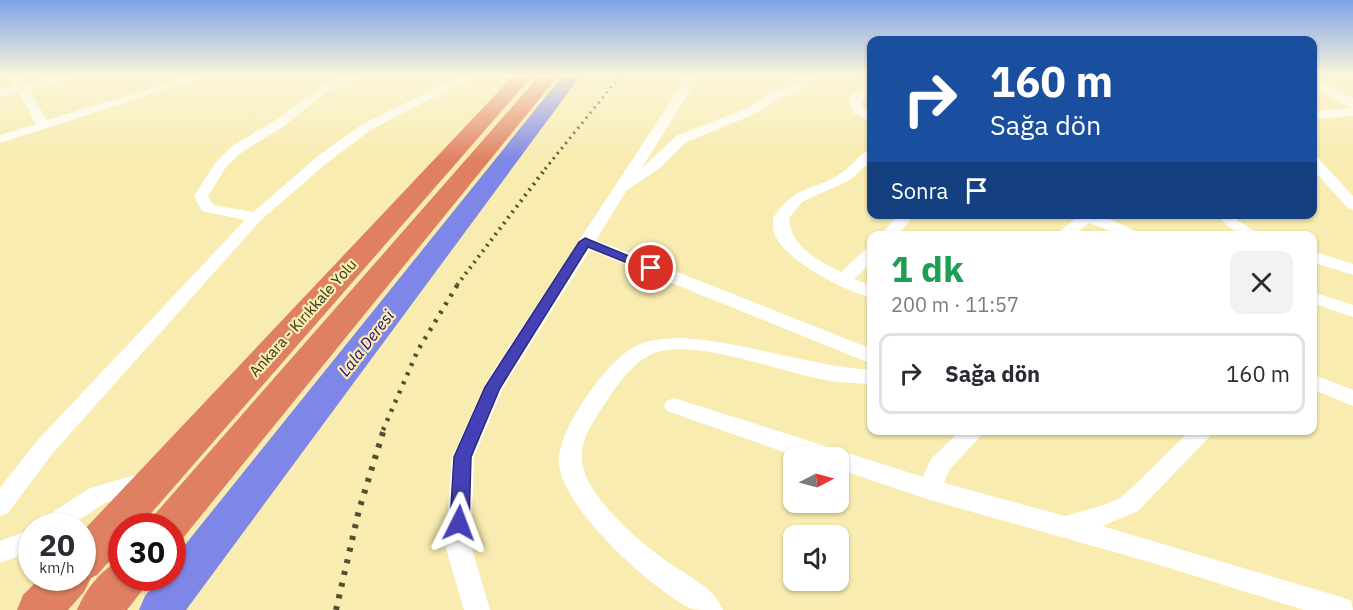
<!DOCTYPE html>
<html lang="tr">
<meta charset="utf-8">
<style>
:root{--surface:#fff;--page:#f2f2f3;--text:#2b2b33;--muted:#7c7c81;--line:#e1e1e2}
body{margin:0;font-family:"IBM Plex Sans",sans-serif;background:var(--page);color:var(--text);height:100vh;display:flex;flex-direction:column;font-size:22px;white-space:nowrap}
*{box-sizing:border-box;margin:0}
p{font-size:20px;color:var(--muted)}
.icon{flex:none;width:33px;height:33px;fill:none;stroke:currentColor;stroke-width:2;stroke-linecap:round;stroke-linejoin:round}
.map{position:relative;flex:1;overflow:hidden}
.details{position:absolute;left:867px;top:231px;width:450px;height:204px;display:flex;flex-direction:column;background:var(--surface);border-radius:12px;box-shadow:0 2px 4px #0004}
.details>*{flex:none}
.guide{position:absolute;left:867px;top:36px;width:450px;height:183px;border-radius:12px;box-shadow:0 2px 4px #0004;background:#1a4fa0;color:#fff;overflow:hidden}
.needle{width:39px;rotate:84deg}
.tools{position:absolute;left:783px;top:447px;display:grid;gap:12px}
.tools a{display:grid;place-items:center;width:66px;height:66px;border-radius:12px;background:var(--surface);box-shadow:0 2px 4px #0004;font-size:30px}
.speed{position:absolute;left:18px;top:513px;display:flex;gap:12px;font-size:30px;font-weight:700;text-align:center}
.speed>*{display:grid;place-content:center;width:78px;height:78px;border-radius:50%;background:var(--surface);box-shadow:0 2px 4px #0004;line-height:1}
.speed small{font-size:15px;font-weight:400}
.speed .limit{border:9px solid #d22;background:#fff;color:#111}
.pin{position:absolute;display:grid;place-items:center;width:51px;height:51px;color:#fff;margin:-26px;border:3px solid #fff;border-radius:50%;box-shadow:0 2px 6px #0007}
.me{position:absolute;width:66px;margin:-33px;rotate:3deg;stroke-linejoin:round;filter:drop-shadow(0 0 4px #0008)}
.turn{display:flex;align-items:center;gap:21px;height:126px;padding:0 24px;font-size:27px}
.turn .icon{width:78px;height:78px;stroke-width:2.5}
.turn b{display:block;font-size:42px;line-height:51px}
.then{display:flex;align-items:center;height:57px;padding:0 24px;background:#0003;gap:12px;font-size:22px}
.round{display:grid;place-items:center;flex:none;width:63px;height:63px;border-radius:12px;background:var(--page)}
.headline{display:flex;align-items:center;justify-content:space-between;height:102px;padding:0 24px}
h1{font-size:36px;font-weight:800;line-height:45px;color:#1e9e55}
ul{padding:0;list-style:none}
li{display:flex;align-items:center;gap:18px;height:81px;margin:0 12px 9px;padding:0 12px;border:3px solid var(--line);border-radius:12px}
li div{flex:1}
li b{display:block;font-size:22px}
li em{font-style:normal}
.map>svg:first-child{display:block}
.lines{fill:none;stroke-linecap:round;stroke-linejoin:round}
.river{fill:#7e87e7;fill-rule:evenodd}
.minor{fill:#fff;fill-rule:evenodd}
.tertiary{fill:#fff;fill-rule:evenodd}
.trunk{fill:#e08062;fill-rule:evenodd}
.rail-far3{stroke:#544e31;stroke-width:3;stroke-dasharray:2 4.5;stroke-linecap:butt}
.rail-far2{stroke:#544e31;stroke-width:4;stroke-dasharray:2 5;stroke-linecap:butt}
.rail-far1{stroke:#544e31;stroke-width:4.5;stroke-dasharray:3 7;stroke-linecap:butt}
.rail{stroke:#544e31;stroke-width:6;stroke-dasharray:4 8;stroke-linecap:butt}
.route{fill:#4440b5;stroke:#2c2a76;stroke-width:1.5}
.labels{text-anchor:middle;stroke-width:4.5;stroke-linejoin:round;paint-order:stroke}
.street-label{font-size:15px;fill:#3a351d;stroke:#f8ecb0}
.water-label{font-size:16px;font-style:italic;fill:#230b7f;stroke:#f8ecb0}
</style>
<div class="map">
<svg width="1353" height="610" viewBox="0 0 1353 610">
<rect width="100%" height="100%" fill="#f8ecb0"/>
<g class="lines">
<path class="river" d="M563,75h18l-395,535h-47l6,-14 15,-18h12v-17z"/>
<g class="minor">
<path d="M9,75h12l4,9 41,-9h22l-59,15 18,30 146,-45h18l-211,68v-8l36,-11 -18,-32 -18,5v-8l15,-3z"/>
<path d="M348,75h16l-36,16 -44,35 -42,26 -16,15 -18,29 5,9 40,7 65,-56 46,-33 99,-48h15l-106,54 -44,33 -67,58 -209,234 -44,59 -8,3v-28l36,-46 209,-222 -43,-9 -8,-15 22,-34 16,-16 44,-26 44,-33z"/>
<path d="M688,75h12l-59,94 35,-33 73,-29 23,-15 25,-8 2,-9h12l-5,13 -26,10 -23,15 -71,29 -26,26 -33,22 -31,50 276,109v15l-282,-114 -87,138 -29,69 -3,88 19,65h-26l-19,-65 7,-88 34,-75z"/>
<path d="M872,86v8l-10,5c-2,8 3,10 10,14v9l-18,-9 -5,-10 3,-9z"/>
<path d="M1353,108v8l-41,3v-8z"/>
<path d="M872,149v11l-22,20 -48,22 -13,16c2,29 28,42 52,54l25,-23 6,-2v15l-18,17 18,7v12c-27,-7 -90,-38 -98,-66 -1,-4 -1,-10 -1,-14 25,-36 39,-25 70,-46 10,-7 16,-19 29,-23z"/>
<path d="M1312,156l5,1 36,39v14l-5,-2 -36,-39z"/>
<path d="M899,214h16l-18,22h-17z"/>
<path d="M1072,214h26l49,22h-24l-34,-13 -16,13h-19l22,-18z"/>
<path d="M1218,214h15l5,7 26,15c-22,0 -34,-3 -46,-22z"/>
<path d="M1312,251l41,13v11l-41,-13z"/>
<path d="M1312,292l41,13v12l-41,-14z"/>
<path d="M676,338c67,2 129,28 196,32v14c-16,-1 -31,-1 -46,-4 -44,-7 -139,-46 -178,-24 -23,13 -39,42 -53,63 -24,37 -13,59 13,90 16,18 34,34 54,49 21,16 51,27 61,52 -9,0 -23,0 -31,-1 -39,-18 -130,-101 -133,-145 -3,-32 46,-100 73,-116 13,-8 29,-9 44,-10z"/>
<path d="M1312,374l41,16v16l-41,-17z"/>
<path d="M674,398l249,79 8,-18 30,-29h25l-37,40 -5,13 121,33 39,-11 18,-8 69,-67h25l-78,81 -36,15 239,71 10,4 2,9h-49l-151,-47 -223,-63 -92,-31v-11h-37l-134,-47 -3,-5 3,-5z"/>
<path d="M146,472l8,2 4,7 -4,7 -49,15 -35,23h-31l3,-7 48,-31z"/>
<path d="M32,529v22l-32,12v-22z"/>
</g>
<path class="tertiary" d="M1312,78l41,20v11l-41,-21z"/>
<g class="trunk">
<path d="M514,75h19l-393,451h-18v21l-25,28 -6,3 -7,14 -16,18h-51l6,-15 17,-17h42v-46z"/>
<path d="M540,75h19l-376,463 -11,4v-16h-23l6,-12z"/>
<path d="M122,560v18h26l-7,14 -14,18h-50c8,-19 24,-42 45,-50z"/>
</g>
<path class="rail-far3" d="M545,169l76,-94"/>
<path class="rail-far2" d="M457,285l89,-117"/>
<path class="rail-far1" d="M383,430l35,-80 40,-66"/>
<path class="rail" d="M336,610l23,-100 25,-81"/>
</g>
<linearGradient id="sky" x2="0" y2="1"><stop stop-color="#7da2e8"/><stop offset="0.47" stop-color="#fcf6db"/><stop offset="1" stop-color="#fcf6db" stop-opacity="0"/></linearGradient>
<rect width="1353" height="160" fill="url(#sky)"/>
<path class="route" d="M585,238l73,30 -7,4 -4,-1 -59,-24 -88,141 -29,69 -2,66 -3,5 -7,3 -6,-3 -3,-5 4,-66 31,-70 94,-145z"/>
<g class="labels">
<g class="street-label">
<text transform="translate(303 318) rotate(-48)" y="5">Ankara - Kırıkkale Yolu</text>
</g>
<g class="water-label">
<text transform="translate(366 343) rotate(-52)" y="6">Lala Deresi</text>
</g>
</g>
</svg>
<div class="tools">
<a><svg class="needle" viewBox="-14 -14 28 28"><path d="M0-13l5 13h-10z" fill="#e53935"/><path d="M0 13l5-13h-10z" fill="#7c7c81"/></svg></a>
<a><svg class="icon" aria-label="sound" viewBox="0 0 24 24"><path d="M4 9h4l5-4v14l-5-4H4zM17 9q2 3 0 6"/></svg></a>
</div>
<div class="speed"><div>20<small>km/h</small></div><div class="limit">30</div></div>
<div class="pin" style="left:651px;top:268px;background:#d93025"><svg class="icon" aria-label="arrive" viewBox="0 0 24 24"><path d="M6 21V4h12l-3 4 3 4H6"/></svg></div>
<svg class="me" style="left:459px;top:523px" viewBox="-20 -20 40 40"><path d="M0-17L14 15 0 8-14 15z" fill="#4440b5" stroke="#fff" stroke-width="4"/></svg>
<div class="guide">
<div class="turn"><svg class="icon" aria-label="right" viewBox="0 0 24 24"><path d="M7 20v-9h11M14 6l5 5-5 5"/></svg><div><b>160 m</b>Sağa dön</div></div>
<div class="then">Sonra<svg class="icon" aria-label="arrive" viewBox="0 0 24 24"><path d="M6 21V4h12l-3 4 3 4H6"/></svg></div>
</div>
<section class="details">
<div class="headline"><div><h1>1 dk</h1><p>200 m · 11:57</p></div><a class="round"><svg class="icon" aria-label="close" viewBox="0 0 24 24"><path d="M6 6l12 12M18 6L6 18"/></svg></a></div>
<ul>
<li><svg class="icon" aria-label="right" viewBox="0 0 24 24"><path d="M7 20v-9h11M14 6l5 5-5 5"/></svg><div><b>Sağa dön</b></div><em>160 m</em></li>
</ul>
</section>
</div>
